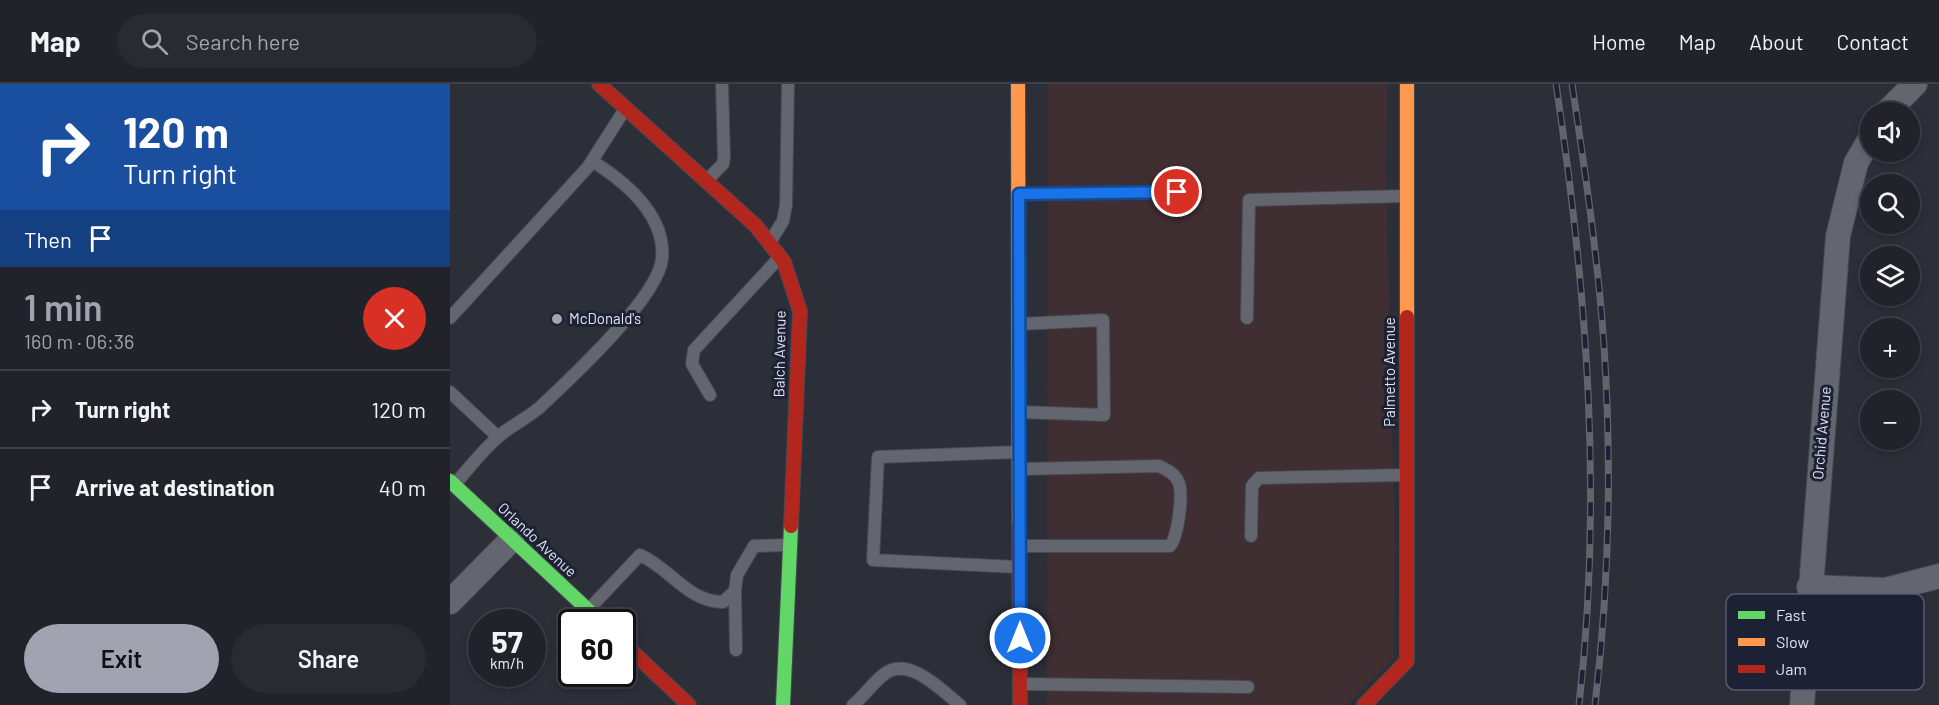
<!DOCTYPE html>
<meta charset="utf-8">
<style>
:root{--surface:#21222a;--page:#292a32;--text:#f1f3f6;--muted:#a2a4a8;--line:#3e3f47;--accent:#a1a4b0}
body{margin:0;font-family:Barlow,sans-serif;background:var(--page);color:var(--text);height:100vh;display:flex;flex-direction:column;font-size:22px;white-space:nowrap}
*{box-sizing:border-box;margin:0}
p{font-size:20px;color:var(--muted)}
.icon{flex:none;width:33px;height:33px;fill:none;stroke:currentColor;stroke-width:2;stroke-linecap:round;stroke-linejoin:round}
.map{position:relative;flex:1;overflow:hidden}
.sheet{display:flex;flex-direction:column;background:var(--surface);width:450px}
.sheet>*{flex:none}
.guide{background:#1a4fa0;color:#fff;overflow:hidden}
.fabs{position:absolute;left:1410px;top:18px;display:grid;gap:12px}
.fabs a{display:grid;place-items:center;width:60px;height:60px;border-radius:50%;background:var(--surface);box-shadow:0 3px 9px #0003,0 0 0 2px var(--line);font-size:30px}
.speed{position:absolute;left:18px;top:525px;display:flex;gap:12px;font-size:30px;font-weight:700;text-align:center}
.speed>*{display:grid;place-content:center;width:78px;height:78px;border-radius:50%;background:var(--surface);box-shadow:0 3px 9px #0003,0 0 0 2px var(--line);line-height:1}
.speed small{font-size:15px;font-weight:400}
.speed .limit{border:3px solid #111;border-radius:9px;background:#fff;color:#111}
.pin{position:absolute;display:grid;place-items:center;width:51px;height:51px;color:#fff;margin:-26px;border:3px solid #fff;border-radius:50%;box-shadow:0 2px 6px #0007}
.me{position:absolute;width:66px;margin:-33px;rotate:0deg;stroke-linejoin:round;filter:drop-shadow(0 0 4px #0008)}
.turn{display:flex;align-items:center;gap:21px;height:126px;padding:0 24px;font-size:27px}
.turn .icon{width:78px;height:78px;stroke-width:2.5}
.turn b{display:block;font-size:42px;line-height:51px}
.then{display:flex;align-items:center;height:57px;padding:0 24px;background:#0003;gap:12px;font-size:22px}
.round{display:grid;place-items:center;flex:none;width:63px;height:63px;border-radius:32px;background:var(--page)}
.head{display:flex;align-items:center;justify-content:space-between;height:102px;padding:0 24px}
h1{font-size:36px;font-weight:600;line-height:45px;color:var(--accent)}
.cta{display:flex;gap:12px;margin-top:auto;padding:12px 24px}
.cta a{flex:1;height:69px;border-radius:36px;background:var(--accent);color:#111;font-size:24px;font-weight:600;line-height:69px;text-align:center}
.cta a+a{background:var(--page);color:var(--text)}
ul{padding:0;list-style:none}
li{display:flex;align-items:center;gap:18px;height:78px;padding:0 24px;border-top:2px solid var(--line)}
li div{flex:1}
li b{display:block;font-size:22px}
li em{font-style:normal}
header{display:flex;align-items:center;gap:36px;box-sizing:border-box;height:84px;padding:0 30px;background:var(--surface);border-bottom:2px solid var(--line)}
header strong{font-size:28px}
nav{display:flex;gap:33px;margin-inline-start:auto;font-size:21px}
.search{width:420px;height:54px;background:var(--page);display:flex;align-items:center;gap:15px;box-sizing:border-box;padding:0 21px;border-radius:33px;color:var(--muted);font-size:22px}
main{display:flex;flex:1;min-height:0}
.map>svg:first-child{display:block}
.commercial{fill:#3f2e32}
.lines{fill:none;stroke-linecap:round;stroke-linejoin:round}
.lane-casing{stroke:#464952;stroke-width:14}
.street-casing{stroke:#464952;stroke-width:26}
.fast-casing{stroke:#464952;stroke-width:16}
.slow-casing{stroke:#464952;stroke-width:16}
.jam-casing{stroke:#464952;stroke-width:16}
.lane{stroke:#64666f;stroke-width:12}
.street{stroke:#64666f;stroke-width:24}
.fast{stroke:#63d668;stroke-width:14}
.slow{stroke:#ff974d;stroke-width:14}
.jam{stroke:#b3261e;stroke-width:14}
.rail-casing{stroke:#62646b;stroke-width:7}
.rail{stroke:#1d2134;stroke-width:4.5;stroke-dasharray:14;stroke-linecap:butt}
.route-casing{stroke:#114b97;stroke-width:15}
.route{stroke:#1a73e8;stroke-width:10}
.poi-dot{fill:#a1a4b0;stroke:#1d2134;stroke-width:2}
.labels{text-anchor:middle;stroke-width:6;stroke-linejoin:round;paint-order:stroke}
.poi-label{font-size:15px;fill:#e0e3f0;stroke:#1d2134;text-anchor:start}
.street-label{font-size:15px;fill:#e0e3f0;stroke:#1d2134}
.key{fill:#1d2134;stroke:#585b6c;stroke-width:1.5}
.key-label{font-size:16px;fill:#e0e3f0}
</style>
<header>
<strong>Map</strong>
<div class="search"><svg class="icon" aria-label="search" viewBox="0 0 24 24"><circle cx="10" cy="10" r="6"/><path d="M15 15l6 6"/></svg>Search here</div>
<nav><a>Home</a><a>Map</a><a>About</a><a>Contact</a></nav>
</header>
<main>
<section class="sheet">
<div class="guide">
<div class="turn"><svg class="icon" aria-label="right" viewBox="0 0 24 24"><path d="M7 20v-9h11M14 6l5 5-5 5"/></svg><div><b>120 m</b>Turn right</div></div>
<div class="then">Then<svg class="icon" aria-label="arrive" viewBox="0 0 24 24"><path d="M6 21V4h12l-3 4 3 4H6"/></svg></div>
</div>
<div class="head"><div><h1>1 min</h1><p>160 m · 06:36</p></div><a class="round" style="background:#d93025;color:#fff"><svg class="icon" aria-label="close" viewBox="0 0 24 24"><path d="M6 6l12 12M18 6L6 18"/></svg></a></div>
<ul>
<li><svg class="icon" aria-label="right" viewBox="0 0 24 24"><path d="M7 20v-9h11M14 6l5 5-5 5"/></svg><div><b>Turn right</b></div><em>120 m</em></li>
<li><svg class="icon" aria-label="arrive" viewBox="0 0 24 24"><path d="M6 21V4h12l-3 4 3 4H6"/></svg><div><b>Arrive at destination</b></div><em>40 m</em></li>
</ul>
<div class="cta"><a>Exit</a><a>Share</a></div>
</section>
<div class="map">
<svg width="1489" height="621" viewBox="0 0 1489 621">
<rect width="100%" height="100%" fill="#2c2e38"/>
<path class="commercial" d="M598,0h339l-1,90 9,372 -2,113 -46,46h-300z"/>
<g class="lines">
<g class="lane-casing">
<g id="lane">
<path d="M256,97l17,-17 1,-7 -2,-73"/>
<path d="M570,110l157,-2"/>
<path d="M320,158l13,-21 3,-16 2,-121"/>
<path d="M0,234l138,-151 37,-58"/>
<path d="M797,234l2,-118 156,-4"/>
<path d="M569,240l84,-4 1,95 -83,-3"/>
<path d="M0,308l48,45"/>
<path d="M260,311l-18,-31 2,-14 85,-92"/>
<path d="M571,385l138,-3c8,4 15,7 19,15 6,11 0,55 -8,65h-148"/>
<path d="M5,400c14,-16 27,-33 43,-47 12,-11 28,-18 41,-29 30,-28 119,-110 123,-149 4,-44 -38,-78 -70,-98"/>
<path d="M801,452l1,-50 7,-8 147,-3"/>
<path d="M567,483l-144,-7 5,-103 140,-5"/>
<path d="M285,507l1,59"/>
<path d="M139,525l51,-54c30,13 48,47 83,47l12,-11 2,-16 17,-29 35,-1"/>
<path d="M572,600l226,3"/>
<path d="M403,621c11,-9 19,-21 30,-30 25,-21 58,15 77,30"/>
</g>
</g>
<g class="street-casing">
<g id="street">
<path d="M1437,28l28,-28"/>
<path d="M1359,503l76,3 54,-14"/>
<path d="M0,518l62,-63"/>
<path d="M1352,621l36,-469 18,-73 14,-24"/>
</g>
</g>
<g class="fast-casing">
<g id="fast">
<path d="M0,397l151,141"/>
<path d="M333,621l8,-179"/>
</g>
</g>
<g class="slow-casing">
<g id="slow">
<path d="M568,0l1,441"/>
<path d="M957,0v233"/>
</g>
</g>
<g class="jam-casing">
<g id="jam">
<path d="M149,0l157,142 28,36 16,49 -9,215"/>
<path d="M569,441l1,180"/>
<path d="M172,558l67,63"/>
<path d="M914,621l43,-44v-344"/>
</g>
</g>
<use href="#lane" class="lane"/>
<use href="#street" class="street"/>
<use href="#fast" class="fast"/>
<use href="#slow" class="slow"/>
<use href="#jam" class="jam"/>
<g class="rail-casing">
<g id="rail">
<path d="M1106,0c31,206 47,413 23,621"/>
<path d="M1122,0c13,87 26,174 32,262 8,119 5,240 -9,359"/>
</g>
</g>
<use href="#rail" class="rail"/>
</g>
<g class="lines">
<g class="route-casing">
<path id="route" d="M570,554l-1,-444 158,-2"/>
</g>
<use href="#route" class="route"/>
</g>
<circle class="poi-dot" cx="107" cy="235" r="6"/>
<g class="labels">
<g class="poi-label">
<text x="119" y="240">McDonald's</text>
</g>
<g class="street-label">
<text transform="translate(330 270) rotate(-89)" y="5">Balch Avenue</text>
<text transform="translate(940 288) rotate(-90)" y="5">Palmetto Avenue</text>
<text transform="translate(1372 349) rotate(-85)" y="5">Orchid Avenue</text>
<text transform="translate(87 456) rotate(43)" y="5">Orlando Avenue</text>
</g>
</g>
<rect x="1276" y="510" width="198" height="96" rx="9" class="key"/>
<rect x="1288" y="527" width="27" height="8" fill="#63d668"/>
<rect x="1288" y="554" width="27" height="8" fill="#ff974d"/>
<rect x="1288" y="581" width="27" height="8" fill="#b3261e"/>
<g class="key-label">
<text x="1326" y="537">Fast</text>
<text x="1326" y="564">Slow</text>
<text x="1326" y="591">Jam</text>
</g>
</svg>
<div class="fabs">
<a><svg class="icon" aria-label="sound" viewBox="0 0 24 24"><path d="M4 9h4l5-4v14l-5-4H4zM17 9q2 3 0 6"/></svg></a>
<a><svg class="icon" aria-label="search" viewBox="0 0 24 24"><circle cx="10" cy="10" r="6"/><path d="M15 15l6 6"/></svg></a>
<a><svg class="icon" aria-label="layers" viewBox="0 0 24 24"><path d="M12 4l9 5-9 5-9-5zM3 14l9 5 9-5"/></svg></a>
<a>+</a>
<a>−</a>
</div>
<div class="speed"><div>57<small>km/h</small></div><div class="limit">60</div></div>
<div class="pin" style="left:727px;top:108px;background:#d93025"><svg class="icon" aria-label="arrive" viewBox="0 0 24 24"><path d="M6 21V4h12l-3 4 3 4H6"/></svg></div>
<svg class="me" style="left:570px;top:554px" viewBox="-20 -20 40 40"><circle r="17" fill="#1a73e8" stroke="#fff" stroke-width="3"/><path d="M0-11L8 9 0 5-8 9z" fill="#fff"/></svg>
</div>
</main>
